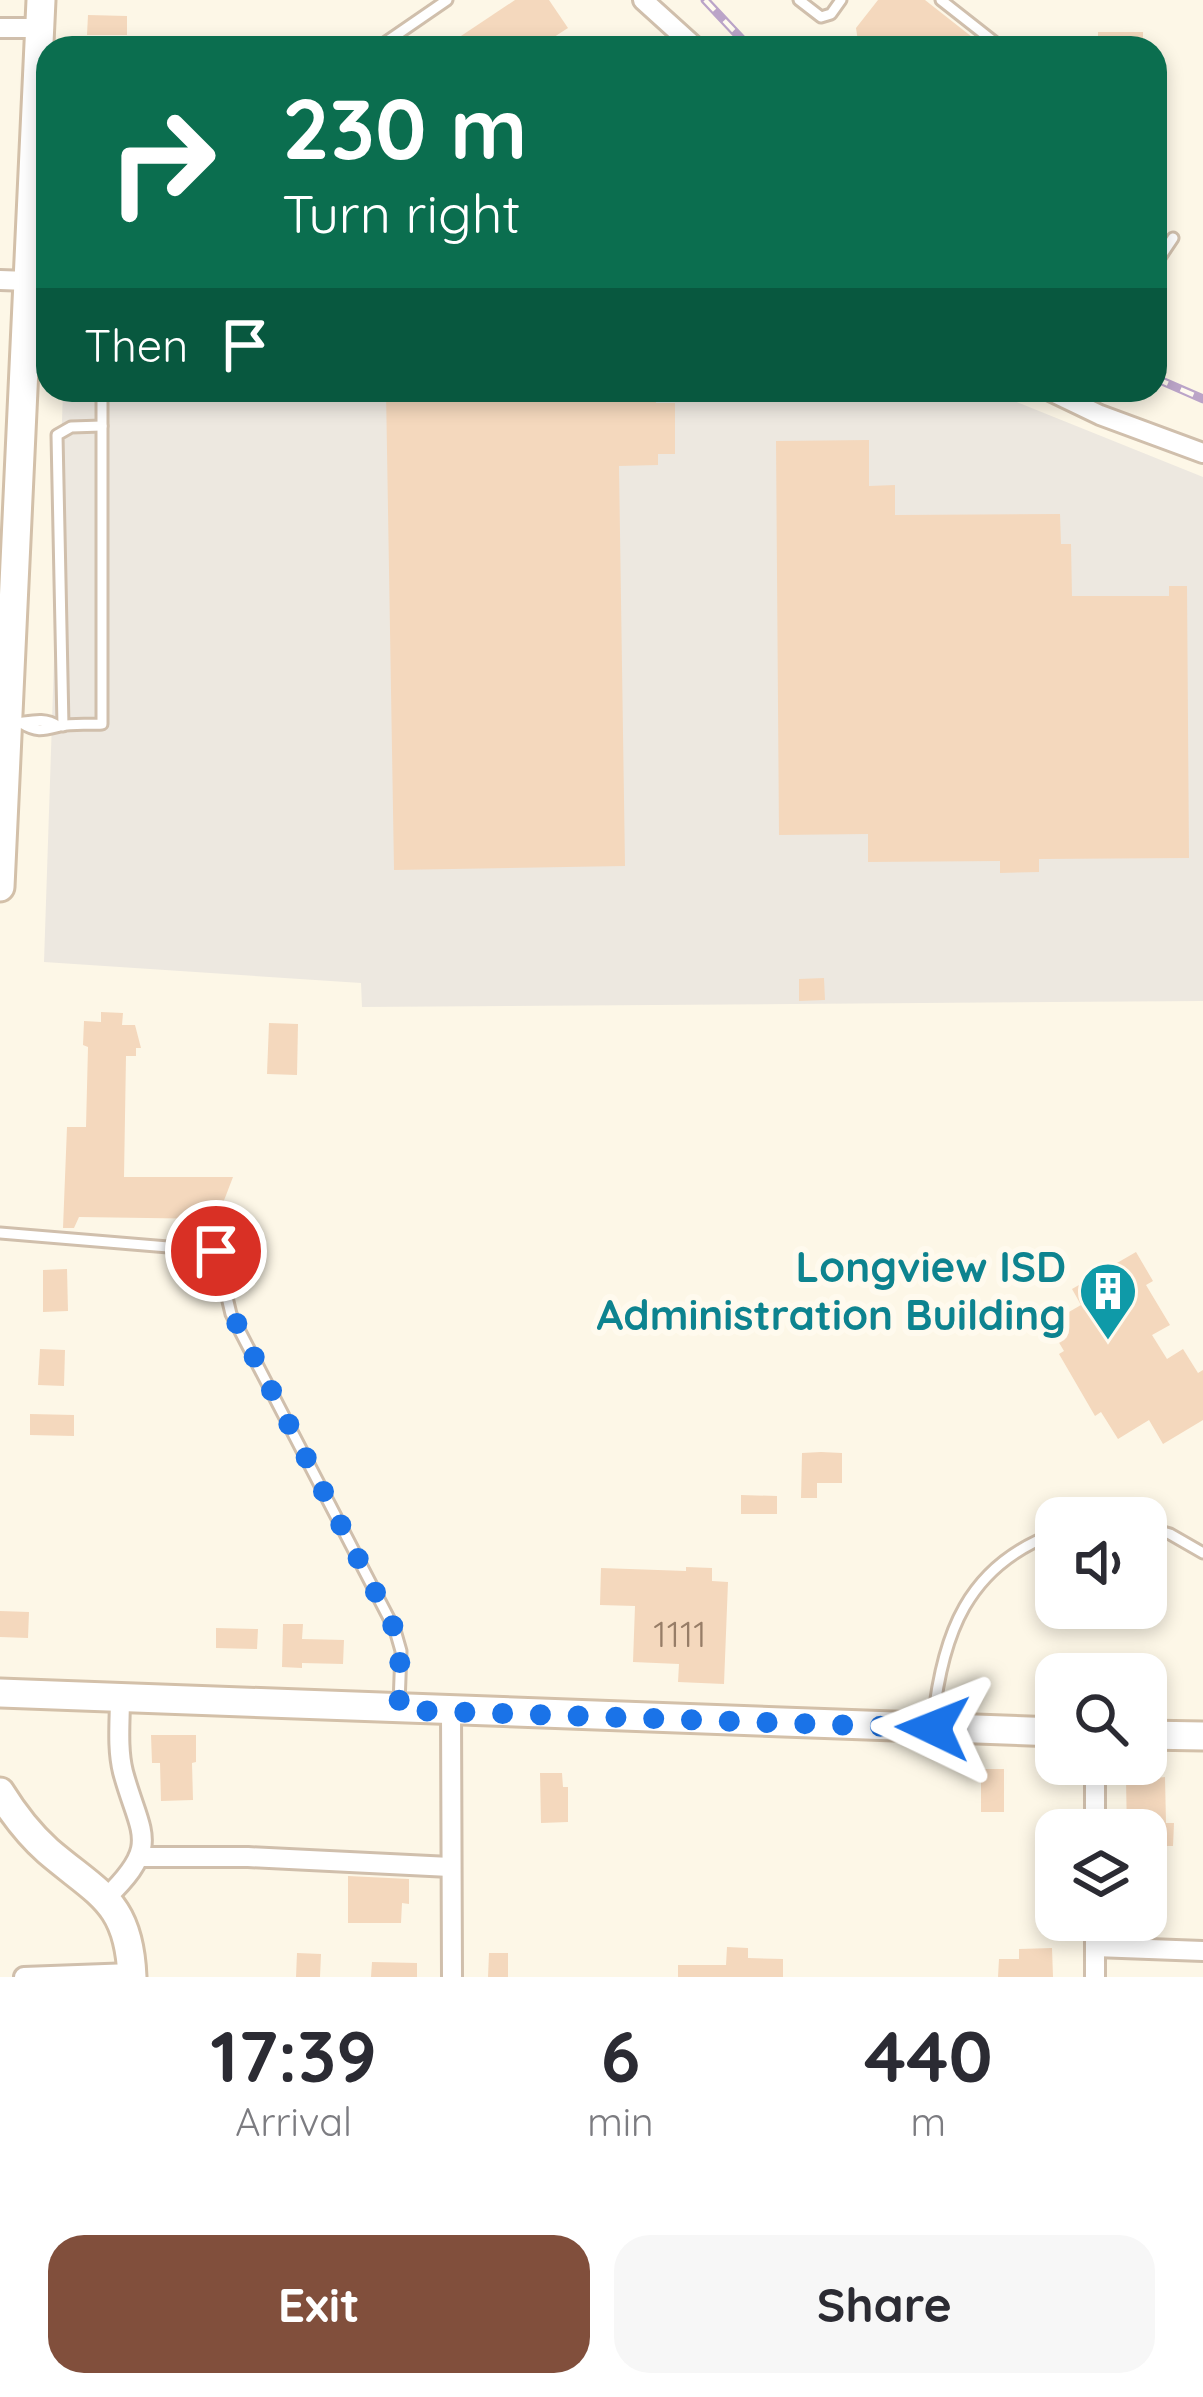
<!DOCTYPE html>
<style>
:root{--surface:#fff;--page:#f7f7f7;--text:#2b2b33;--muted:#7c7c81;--accent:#814f3c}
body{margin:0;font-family:Quicksand,sans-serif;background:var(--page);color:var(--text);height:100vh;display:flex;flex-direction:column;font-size:45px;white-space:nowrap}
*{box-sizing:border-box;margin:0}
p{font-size:39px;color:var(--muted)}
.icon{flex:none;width:66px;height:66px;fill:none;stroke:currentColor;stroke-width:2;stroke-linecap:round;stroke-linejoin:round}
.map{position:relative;height:1977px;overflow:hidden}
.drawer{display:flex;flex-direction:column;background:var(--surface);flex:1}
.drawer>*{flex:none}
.banner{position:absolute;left:36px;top:36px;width:1131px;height:366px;border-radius:36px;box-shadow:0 6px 18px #0003;background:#0b6e4f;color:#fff;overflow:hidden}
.controls{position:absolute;left:1035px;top:1497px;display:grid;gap:24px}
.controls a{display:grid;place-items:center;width:132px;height:132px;border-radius:24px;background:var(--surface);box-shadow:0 6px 18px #0003;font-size:60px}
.pin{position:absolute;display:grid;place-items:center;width:102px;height:102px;color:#fff;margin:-51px;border:6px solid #fff;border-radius:50%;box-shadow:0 3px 12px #0007}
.me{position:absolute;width:132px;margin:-66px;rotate:272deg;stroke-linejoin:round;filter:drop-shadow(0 0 9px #0008)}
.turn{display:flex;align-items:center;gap:42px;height:252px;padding:0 48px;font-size:54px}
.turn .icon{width:156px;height:156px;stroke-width:2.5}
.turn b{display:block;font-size:84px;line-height:102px}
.then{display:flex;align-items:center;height:114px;padding:0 48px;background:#0003;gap:24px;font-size:45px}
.eta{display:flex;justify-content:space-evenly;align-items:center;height:204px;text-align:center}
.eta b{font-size:72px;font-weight:700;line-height:84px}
.cta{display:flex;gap:24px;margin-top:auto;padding:24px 48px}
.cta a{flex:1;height:138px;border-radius:36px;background:var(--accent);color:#fff;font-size:48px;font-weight:700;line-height:138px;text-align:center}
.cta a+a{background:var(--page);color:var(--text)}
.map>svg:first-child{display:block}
.industrial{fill:#ede8e0}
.building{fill:#f4d8bd}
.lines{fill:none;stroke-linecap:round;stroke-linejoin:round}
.lane-casing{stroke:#d0bfac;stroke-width:15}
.street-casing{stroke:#d0bfac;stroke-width:24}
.secondary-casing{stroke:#d3c0a9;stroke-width:33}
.lane{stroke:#fff;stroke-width:9}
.street{stroke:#fff;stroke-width:18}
.secondary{stroke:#fff;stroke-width:27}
.rail-casing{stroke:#bba4c8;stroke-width:9}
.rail{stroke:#fffaee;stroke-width:4.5;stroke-dasharray:14;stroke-linecap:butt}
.route{stroke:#1a73e8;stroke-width:21;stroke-dasharray:0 37.8}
.labels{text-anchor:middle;stroke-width:12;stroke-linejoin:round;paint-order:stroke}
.number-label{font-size:36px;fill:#977d67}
.culture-label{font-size:42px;font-weight:bold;fill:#0d838f;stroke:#fffaee;text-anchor:end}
</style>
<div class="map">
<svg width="1203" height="1977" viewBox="0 0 1203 1977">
<rect width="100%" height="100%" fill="#fdf7e7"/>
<path class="industrial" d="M63,390h924l216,87v524l-841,6 -1,-24 -317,-21z"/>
<g class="building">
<path d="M515,0h34l19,28 -31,20h-94z"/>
<path d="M878,0h47l61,48h-127l-3,-20z"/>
<path d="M88,15l39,1v19h-40z"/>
<rect x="1098" y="32" width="45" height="16"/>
<path d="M386,390h109v4l160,-2 1,11h19v51h-17v11l-39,1 6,400 -231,4z"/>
<path d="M869,440v46l26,-1v30l165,-1 1,30h10l1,52h97v-10h18l2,272 -150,1v13l-39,1v-12l-132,1v-28l-89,1 -3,-394z"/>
<path d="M824,978l1,22 -26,1v-22z"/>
<path d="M101,1012l22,1 -1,12h13l6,23h-5v8h-10l-2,121h109l-10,26h-8v16l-136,-2 -5,11h-11l4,-101h19l2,-80 -5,-2 1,-24 17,1z"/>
<path d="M269,1023l29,1 -1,51 -30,-1z"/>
<path d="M1136,1252l17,29 -7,4 24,40 -18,10 15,24 16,-10 15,24 5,-3v50l-40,24 -14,-24 -31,19 -17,-27 -6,4 -36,-62 5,-3 -16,-27 33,-19 -9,-16z"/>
<path d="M67,1269l1,42 -25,1v-42z"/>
<path d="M40,1349l25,1 -1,36 -26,-1z"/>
<path d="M30,1414l44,1v21l-44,-1z"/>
<path d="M821,1452l21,1v30h-25v15h-16l1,-45z"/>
<path d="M741,1495l36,1v18h-36z"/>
<path d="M686,1567l26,1v13l16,1 -4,102 -46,-2 1,-18 -46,-2 2,-56 -35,-1 1,-37 85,3z"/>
<path d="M0,1611l29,1 -1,26 -28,-1z"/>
<path d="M283,1624h20l-1,15 42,1 -1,24 -41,-1v5l-20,-1z"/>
<path d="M216,1628l42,1 -1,20 -41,-1z"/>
<path d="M151,1735h45v27l-4,1 1,37 -32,1 -1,-38h-8z"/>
<rect x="981" y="1769" width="23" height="43"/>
<path d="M540,1773h22l1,14h5v35l-27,1z"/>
<path d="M1165,1777l1,46h8l-1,23h-19l1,-16h-28l-1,-49z"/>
<path d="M348,1876l61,3v25l-7,-1 -1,20h-53z"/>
<path d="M727,1947l21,1v10l35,1v18h-105v-12h48z"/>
<path d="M1052,1948l1,29h-55l1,-18h20v-10z"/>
<path d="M297,1953l24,1 -1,23h-24z"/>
<path d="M489,1953h19v24h-20z"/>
<path d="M372,1962l45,1v14h-46z"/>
</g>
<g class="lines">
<g class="lane-casing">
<g id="lane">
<path d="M799,0l22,17 10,-3 10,-14"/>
<path d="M941,0l61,48"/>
<path d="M386,42l61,-42"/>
<path d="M1155,265l18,-27"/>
<path d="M18,723c14,-2 27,-6 40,3"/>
<path d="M21,723c16,10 23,7 39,3 13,-3 29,-1 42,-2v-334"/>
<path d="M63,726l-6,-291 14,-8 31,-1"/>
<path d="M0,1233l216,18 15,63 164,316 6,21 -2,53"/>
<path d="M1146,1527l24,7 33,19"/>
<path d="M933,1722c9,-87 34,-157 123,-189"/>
</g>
</g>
<g class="street-casing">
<g id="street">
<path d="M643,0l53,48"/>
<path d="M0,28h40"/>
<path d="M0,280l28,1"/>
<path d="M1048,390l52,25 103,38"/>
<path d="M451,1712l1,265"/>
<path d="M1095,1764v66"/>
<path d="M139,1857h109l202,10"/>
<path d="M106,1898c56,-54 34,-63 17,-126 -6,-24 -3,-51 -3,-75"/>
<path d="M1095,1947l108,4"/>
<path d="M24,1977l108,-4"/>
<path d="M1095,1977v-57"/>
</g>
</g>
<g class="secondary-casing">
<g id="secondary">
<path d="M0,887l41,-887"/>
<path d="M0,1693l1056,39"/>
<path d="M1146,1735l57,1"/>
<path d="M0,1792c13,21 29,42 48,59 50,43 81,50 84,126"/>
</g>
</g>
<use href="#lane" class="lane"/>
<use href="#street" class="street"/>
<use href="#secondary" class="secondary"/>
<g class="rail-casing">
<g id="rail">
<path d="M705,0l45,48"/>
<path d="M1155,378l48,21"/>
</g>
</g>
<use href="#rail" class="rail"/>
</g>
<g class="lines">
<path class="route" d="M216,1251l16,63 163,316 5,22 -1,58 534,18"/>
</g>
<defs>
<g id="building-pin" transform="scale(3)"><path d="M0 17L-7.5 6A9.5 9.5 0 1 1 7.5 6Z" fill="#0f9aa8" stroke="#fffaee"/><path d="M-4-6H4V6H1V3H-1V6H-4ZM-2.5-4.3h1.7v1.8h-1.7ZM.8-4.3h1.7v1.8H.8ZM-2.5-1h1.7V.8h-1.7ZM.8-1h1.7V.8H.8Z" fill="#fff"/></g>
</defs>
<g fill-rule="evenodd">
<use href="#building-pin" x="1108" y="1291"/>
</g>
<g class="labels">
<g class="number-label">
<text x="680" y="1647">1111</text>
</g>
<g class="culture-label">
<text x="1066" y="1282">Longview ISD<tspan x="1066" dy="48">Administration Building</tspan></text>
</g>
</g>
</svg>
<div class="controls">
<a><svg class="icon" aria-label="sound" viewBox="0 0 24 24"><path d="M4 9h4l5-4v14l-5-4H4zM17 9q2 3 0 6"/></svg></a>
<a><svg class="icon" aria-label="search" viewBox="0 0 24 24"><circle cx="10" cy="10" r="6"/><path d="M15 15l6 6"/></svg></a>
<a><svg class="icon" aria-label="layers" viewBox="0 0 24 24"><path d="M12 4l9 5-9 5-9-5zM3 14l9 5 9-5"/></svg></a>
</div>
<div class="pin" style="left:216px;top:1251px;background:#d93025"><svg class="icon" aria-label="arrive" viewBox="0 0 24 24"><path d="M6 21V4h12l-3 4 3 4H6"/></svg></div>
<svg class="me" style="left:933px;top:1728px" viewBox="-20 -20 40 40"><path d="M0-17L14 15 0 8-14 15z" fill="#1a73e8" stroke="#fff" stroke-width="4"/></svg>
<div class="banner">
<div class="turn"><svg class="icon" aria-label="right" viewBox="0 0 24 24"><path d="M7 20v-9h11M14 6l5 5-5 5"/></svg><div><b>230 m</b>Turn right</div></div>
<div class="then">Then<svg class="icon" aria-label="arrive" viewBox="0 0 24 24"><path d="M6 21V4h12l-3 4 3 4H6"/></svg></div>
</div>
</div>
<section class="drawer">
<div class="eta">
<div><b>17:39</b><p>Arrival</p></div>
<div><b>6</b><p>min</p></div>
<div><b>440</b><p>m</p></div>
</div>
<div class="cta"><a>Exit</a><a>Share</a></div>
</section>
